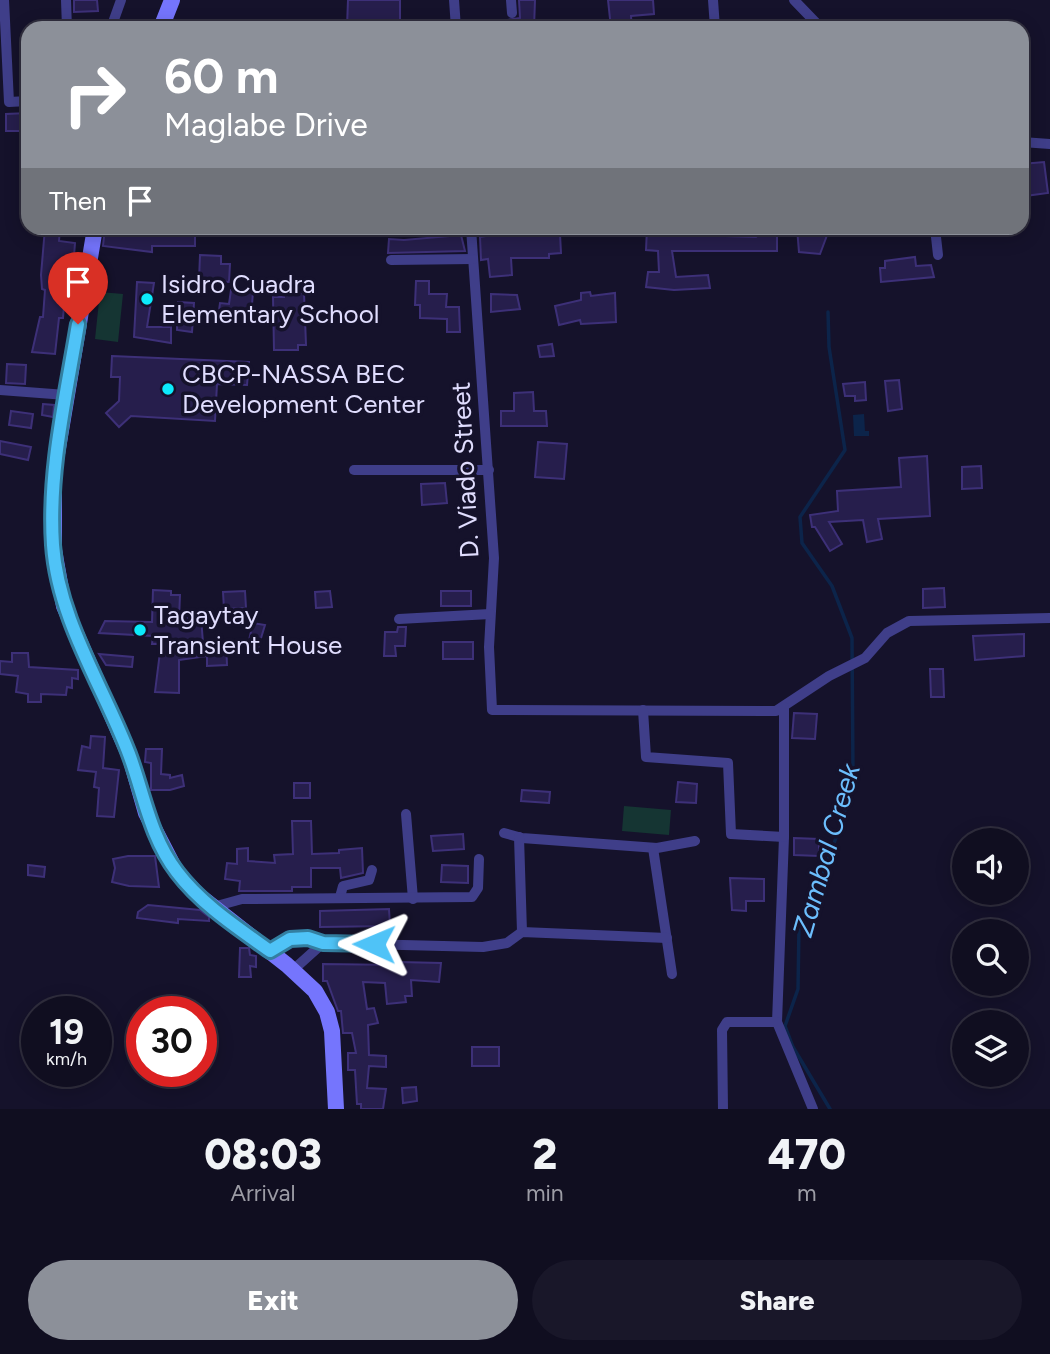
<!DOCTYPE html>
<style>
:root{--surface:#100e20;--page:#191729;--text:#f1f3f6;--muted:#9c9ca5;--line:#302e3e;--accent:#8c9099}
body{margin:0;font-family:Figtree,sans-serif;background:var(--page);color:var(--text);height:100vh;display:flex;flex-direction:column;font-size:26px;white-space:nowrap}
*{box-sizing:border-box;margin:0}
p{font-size:23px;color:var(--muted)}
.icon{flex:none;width:38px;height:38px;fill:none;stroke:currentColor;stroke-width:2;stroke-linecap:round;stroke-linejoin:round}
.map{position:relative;height:1109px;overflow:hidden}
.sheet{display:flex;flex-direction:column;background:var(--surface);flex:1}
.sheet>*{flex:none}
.guide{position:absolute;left:21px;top:21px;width:1008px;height:214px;border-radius:21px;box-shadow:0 4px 18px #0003,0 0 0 2px var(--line);background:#8c9099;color:#fff;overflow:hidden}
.buttons{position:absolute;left:952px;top:828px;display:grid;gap:14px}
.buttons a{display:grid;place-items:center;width:77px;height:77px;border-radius:50%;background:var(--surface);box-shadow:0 4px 18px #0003,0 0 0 2px var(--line);font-size:35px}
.speed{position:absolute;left:21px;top:996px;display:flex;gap:14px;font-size:35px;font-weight:700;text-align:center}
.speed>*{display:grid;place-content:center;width:91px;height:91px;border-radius:50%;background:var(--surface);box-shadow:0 4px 18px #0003,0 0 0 2px var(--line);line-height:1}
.speed small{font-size:18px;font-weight:400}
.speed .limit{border:10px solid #d22;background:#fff;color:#111}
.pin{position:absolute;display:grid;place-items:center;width:60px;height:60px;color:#fff;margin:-72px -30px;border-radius:50% 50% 50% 0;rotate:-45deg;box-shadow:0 0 7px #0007}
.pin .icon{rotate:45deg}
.me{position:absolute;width:77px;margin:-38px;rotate:271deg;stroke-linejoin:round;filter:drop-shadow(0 0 5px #0008)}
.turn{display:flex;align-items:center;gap:24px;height:147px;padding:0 28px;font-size:32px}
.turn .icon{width:91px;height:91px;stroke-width:2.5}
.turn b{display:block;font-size:49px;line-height:60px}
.then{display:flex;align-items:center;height:66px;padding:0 28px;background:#0003;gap:14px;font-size:26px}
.eta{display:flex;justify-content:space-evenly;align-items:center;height:119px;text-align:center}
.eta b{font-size:42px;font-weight:800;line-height:49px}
.primary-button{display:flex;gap:14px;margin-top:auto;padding:14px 28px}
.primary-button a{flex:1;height:80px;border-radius:42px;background:var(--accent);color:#fff;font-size:28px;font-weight:800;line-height:80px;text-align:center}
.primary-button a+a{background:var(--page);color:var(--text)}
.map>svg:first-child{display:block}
.green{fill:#153533}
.water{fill:#0c244a}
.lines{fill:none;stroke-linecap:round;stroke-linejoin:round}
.stream{stroke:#0c244a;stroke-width:3.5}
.building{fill:#261e4c;stroke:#3d3078;stroke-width:2}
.street{stroke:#3f3e89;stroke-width:10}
.secondary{stroke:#7575fd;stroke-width:16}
.route-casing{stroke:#337fa1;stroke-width:18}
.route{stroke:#4fc3f7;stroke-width:12}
.poi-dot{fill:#0ceafb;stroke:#15122b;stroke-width:2.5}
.labels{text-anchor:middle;stroke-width:7;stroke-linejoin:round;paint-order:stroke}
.poi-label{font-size:26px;fill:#e0ddfe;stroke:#15122b;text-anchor:start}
.street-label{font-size:26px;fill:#e0ddfe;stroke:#15122b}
.water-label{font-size:28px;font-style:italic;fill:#6cbefd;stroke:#15122b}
</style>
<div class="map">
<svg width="1050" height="1109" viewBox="0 0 1050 1109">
<rect width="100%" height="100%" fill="#15122b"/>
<g class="green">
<path d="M100,292l23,2 -5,48 -23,-3z"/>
<path d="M624,806l47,4 -2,25 -47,-4z"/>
</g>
<path class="water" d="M864,414l1,17h4v5h-15l-1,-21z"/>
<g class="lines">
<path class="stream" d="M828,312l1,35 16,103 -45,67 2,26 30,43 20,52 1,135 -10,45 -27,76 -17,32 -1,63 -13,37 8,21 37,62"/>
</g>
<g class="building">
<path d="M74,0h23l1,11 -24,1z"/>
<path d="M348,0h52v28l-53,-1z"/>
<path d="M519,0h16l-1,28h-27v-8l13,-2z"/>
<path d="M608,0h45l1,14 -23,2 1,12h-21z"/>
<path d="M28,113v18h-22v-17z"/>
<path d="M1044,162l4,31 -23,3 -3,-32z"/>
<path d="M45,228h15l-1,13 16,2 -1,13h5l-8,51 -7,-1 -1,12h-4l-4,36 -23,-2 8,-35h3l2,-27 -3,-1 -1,-14z"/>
<path d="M105,228h19v3l71,-1v16h-43v6l-49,-6z"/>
<path d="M647,228h14v2l48,-2 9,1 7,7 31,1 8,-7h13v21h-105l4,26 32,-2 2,13 -36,2 -28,-3 2,-15h11l-1,-21 -12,-1z"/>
<path d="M797,228l32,2 -9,24 -21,-2z"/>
<path d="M509,232l51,2 1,19 -12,1v4h-38l1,17 -22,2 -2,-18 -7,1 -1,-23z"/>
<path d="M461,235l4,16 -77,2 1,-14 15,1z"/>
<path d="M200,255l21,1v8h9l-1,18 -30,-2z"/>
<path d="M915,257l1,9 15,-1 3,12 -53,5 -1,-14h5v-7z"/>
<path d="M416,281h13v13h18l-1,13h13l1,25h-13v-13l-27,-1v-13h-5z"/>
<path d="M137,282l17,1 -7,44h24v16l-37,-6z"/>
<path d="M231,290l22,2 -2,25 -22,-2v4l-11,-1 2,-15 9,1z"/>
<path d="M284,292l20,1 2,52h-8v5h-24l-1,-53h11z"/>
<path d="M590,292l1,4 24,-3 1,29 -35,2 -1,-4 -21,5 -4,-19 26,-6v-7z"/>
<path d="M491,294l26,1 3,14 -29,3z"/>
<path d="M178,302l16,1 -2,29 -15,-2z"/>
<path d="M552,344l2,12 -14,1 -2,-11z"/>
<path d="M112,356l137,6 -2,23 -30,-1 -2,37 -84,-5 -12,11 -13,-14 13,-12 1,-24h-9z"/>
<path d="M7,364l19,1 -1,19 -19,-1z"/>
<path d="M899,380l3,29 -14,2 -3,-30z"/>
<path d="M865,382l1,18 -11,1v-5h-10l-2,-12z"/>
<path d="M533,392l1,19h12l1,15h-46v-15h13v-18z"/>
<path d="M43,404l11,1 -1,12 -11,-2z"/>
<path d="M11,411l22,3 -2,14 -22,-3z"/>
<path d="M0,441l31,6 -3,13 -28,-6z"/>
<path d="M538,442l29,2 -3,35 -29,-2z"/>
<path d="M927,456l3,60 -52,3 4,20 -15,3 -4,-22 -34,2 13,22 -12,7 -15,-24h-3l-2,-12 28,-4 -1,-20 64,-4 -2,-29z"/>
<path d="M981,466l1,22 -20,1v-22z"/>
<path d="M445,483l2,20 -25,2 -1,-21z"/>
<path d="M944,588l1,19 -22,1v-19z"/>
<path d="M153,590l18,1v4h9l-1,24 22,-2 2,26 23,-1 1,23 -20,1v-10l-28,4v33l-24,-1 6,-48h-9l1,-8 -54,-3 6,-12 47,1z"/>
<path d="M245,591l1,17 -22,1 -1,-17z"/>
<path d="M330,591l2,16 -16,1 -1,-16z"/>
<rect x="441" y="591" width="30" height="15"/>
<path d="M253,623l12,2 -8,26 -10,-2z"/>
<path d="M398,627h8l-1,19h-10l1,10h-12l1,-24h12z"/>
<path d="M1024,634v22l-49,4 -2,-24z"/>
<rect x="443" y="642" width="30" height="17"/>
<path d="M12,653h16l1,14 49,3v9l-6,-1v10l-5,-1 -1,8 -25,-1v8h-13v-8l-12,-2 2,-16 -18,-2v-13l12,1z"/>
<path d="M99,654l34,3 -1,10 -26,-2z"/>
<path d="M930,669h13l1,28h-13z"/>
<path d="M794,713l23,1 -2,25 -23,-1z"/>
<path d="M91,736l14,1 -2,31 16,2 -5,47 -17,-1 2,-28 -5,-1 2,-15 -18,-2 4,-24 8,2z"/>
<path d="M146,749h16l-1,25 9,1v3l12,-3 2,11 -14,4h-19v-27l-6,-1z"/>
<path d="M678,782l19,2 -1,19 -20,-1z"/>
<rect x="294" y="783" width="16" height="15"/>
<path d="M522,790l28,2 -1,11 -28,-2z"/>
<path d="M292,821h19l1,33 27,-1v-3l23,-2 1,25 -22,5 -1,-10h-29v19h-19v4h-53l1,-10 -15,-2 2,-16 10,1v-15l11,-1v13l27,2 -1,-8 19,-1z"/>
<path d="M463,834l1,15 -31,2 -2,-15z"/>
<path d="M794,838l25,1v17l-25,-1z"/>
<path d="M128,856h27l4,31 -30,-1 -17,-4 3,-14 -2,-9z"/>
<path d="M28,865l17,2 -1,10 -16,-2z"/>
<path d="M442,865l26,1v17l-27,-1z"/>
<path d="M730,878l34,1v22h-18v10l-14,-1z"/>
<path d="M148,905l52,5 9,7v4l-31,-2v4l-41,-5 1,-6z"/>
<path d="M389,909l1,17 -70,1v-16z"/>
<path d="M240,948h9l1,7 6,1v11l-6,-1 1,11h-12z"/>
<path d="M399,962l42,1 -2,19 -28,-2 1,16h-7l1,6 -19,2 -2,-21 -22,-1 4,27 7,-1 4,15 -10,2 1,30 17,1v11l-17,-1 -2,22 19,1 -3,20h-22v-5h-4l-2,-34h-7v-17h8l-4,-20h-9l-2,-22h-3l-11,-30h-4v-17l76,1z"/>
<rect x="472" y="1047" width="27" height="19"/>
<path d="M416,1087l1,14 -14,2 -1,-15z"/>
</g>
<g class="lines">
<g class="street">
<path d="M4,0l5,102 19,-1"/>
<path d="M66,0l1,28"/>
<path d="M454,0l2,28"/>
<path d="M511,0l1,13"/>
<path d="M713,0l2,28"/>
<path d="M794,0l27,28"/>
<path d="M111,28l10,-28"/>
<path d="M190,28l24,-3 60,3"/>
<path d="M1022,142l28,2"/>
<path d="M471,228l23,330 -5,89 3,63 284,1 53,-35 36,-18 22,-25 22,-12 141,-3"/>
<path d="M726,228l30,1"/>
<path d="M935,228l3,27"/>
<path d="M391,260l82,-1"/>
<path d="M0,390l66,5"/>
<path d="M354,470h135"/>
<path d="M399,619l91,-5"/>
<path d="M643,710l3,47 82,6 3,71 53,3 -7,185"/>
<path d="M406,814l7,85"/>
<path d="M504,833l18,5 135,10 38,-7"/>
<path d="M519,837l3,95"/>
<path d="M784,837v-130"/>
<path d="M653,848l19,126"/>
<path d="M340,897l3,-11 26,-6 3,-10"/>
<path d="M213,907l29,-8 230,-2 6,-9 1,-29"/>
<path d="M270,951c20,-11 31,-15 53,-8l160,4 24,-4 15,-11 145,6"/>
<path d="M293,970l30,-27"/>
<path d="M723,1109l-1,-79 5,-8h50l36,87"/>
</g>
<g class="secondary">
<path d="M161,28l11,-28"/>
<path d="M95,228l-41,244v78l10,56 66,151 16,56 30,58 21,23 90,71 28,26 12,21 5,19 4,78"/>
</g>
</g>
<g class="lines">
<g class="route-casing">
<path id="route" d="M78,324c-12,73 -30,147 -25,221 5,74 50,141 76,209 15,40 21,83 48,118 24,32 61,56 93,79l20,-12 18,-1 15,5 51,1"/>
</g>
<use href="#route" class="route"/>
</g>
<g class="poi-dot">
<circle cx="147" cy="299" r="7"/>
<circle cx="168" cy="389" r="7"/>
<circle cx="140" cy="630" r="7"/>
</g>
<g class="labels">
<g class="poi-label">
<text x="161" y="293">Isidro Cuadra<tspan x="161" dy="30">Elementary School</tspan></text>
<text x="182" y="383">CBCP-NASSA BEC<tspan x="182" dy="30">Development Center</tspan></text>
<text x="154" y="624">Tagaytay<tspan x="154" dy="30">Transient House</tspan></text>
</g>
<g class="street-label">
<text transform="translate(465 470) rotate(-93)" y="9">D. Viado Street</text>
</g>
<g class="water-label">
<text transform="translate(826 850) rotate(-74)" y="10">Zambal Creek</text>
</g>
</g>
</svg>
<div class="buttons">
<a><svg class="icon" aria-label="sound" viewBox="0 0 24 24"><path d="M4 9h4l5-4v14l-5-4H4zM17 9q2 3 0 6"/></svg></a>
<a><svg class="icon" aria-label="search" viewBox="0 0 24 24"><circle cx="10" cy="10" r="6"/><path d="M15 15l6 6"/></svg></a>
<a><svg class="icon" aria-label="layers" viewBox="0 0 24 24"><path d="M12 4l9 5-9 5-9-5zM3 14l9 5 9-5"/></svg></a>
</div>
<div class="speed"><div>19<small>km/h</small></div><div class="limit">30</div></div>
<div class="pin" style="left:78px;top:324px;background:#d93025"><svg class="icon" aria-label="arrive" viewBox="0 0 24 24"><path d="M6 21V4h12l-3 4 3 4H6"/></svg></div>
<svg class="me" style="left:374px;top:944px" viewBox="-20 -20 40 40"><path d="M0-17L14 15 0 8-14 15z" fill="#4fc3f7" stroke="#fff" stroke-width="4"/></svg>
<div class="guide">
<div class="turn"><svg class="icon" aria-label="right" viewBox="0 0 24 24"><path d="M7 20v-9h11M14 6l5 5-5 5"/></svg><div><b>60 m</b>Maglabe Drive</div></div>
<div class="then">Then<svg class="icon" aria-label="arrive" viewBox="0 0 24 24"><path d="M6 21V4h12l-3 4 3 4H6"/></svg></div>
</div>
</div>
<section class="sheet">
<div class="eta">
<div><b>08:03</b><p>Arrival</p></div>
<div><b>2</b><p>min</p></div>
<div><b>470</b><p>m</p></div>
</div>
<div class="primary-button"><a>Exit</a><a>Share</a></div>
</section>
